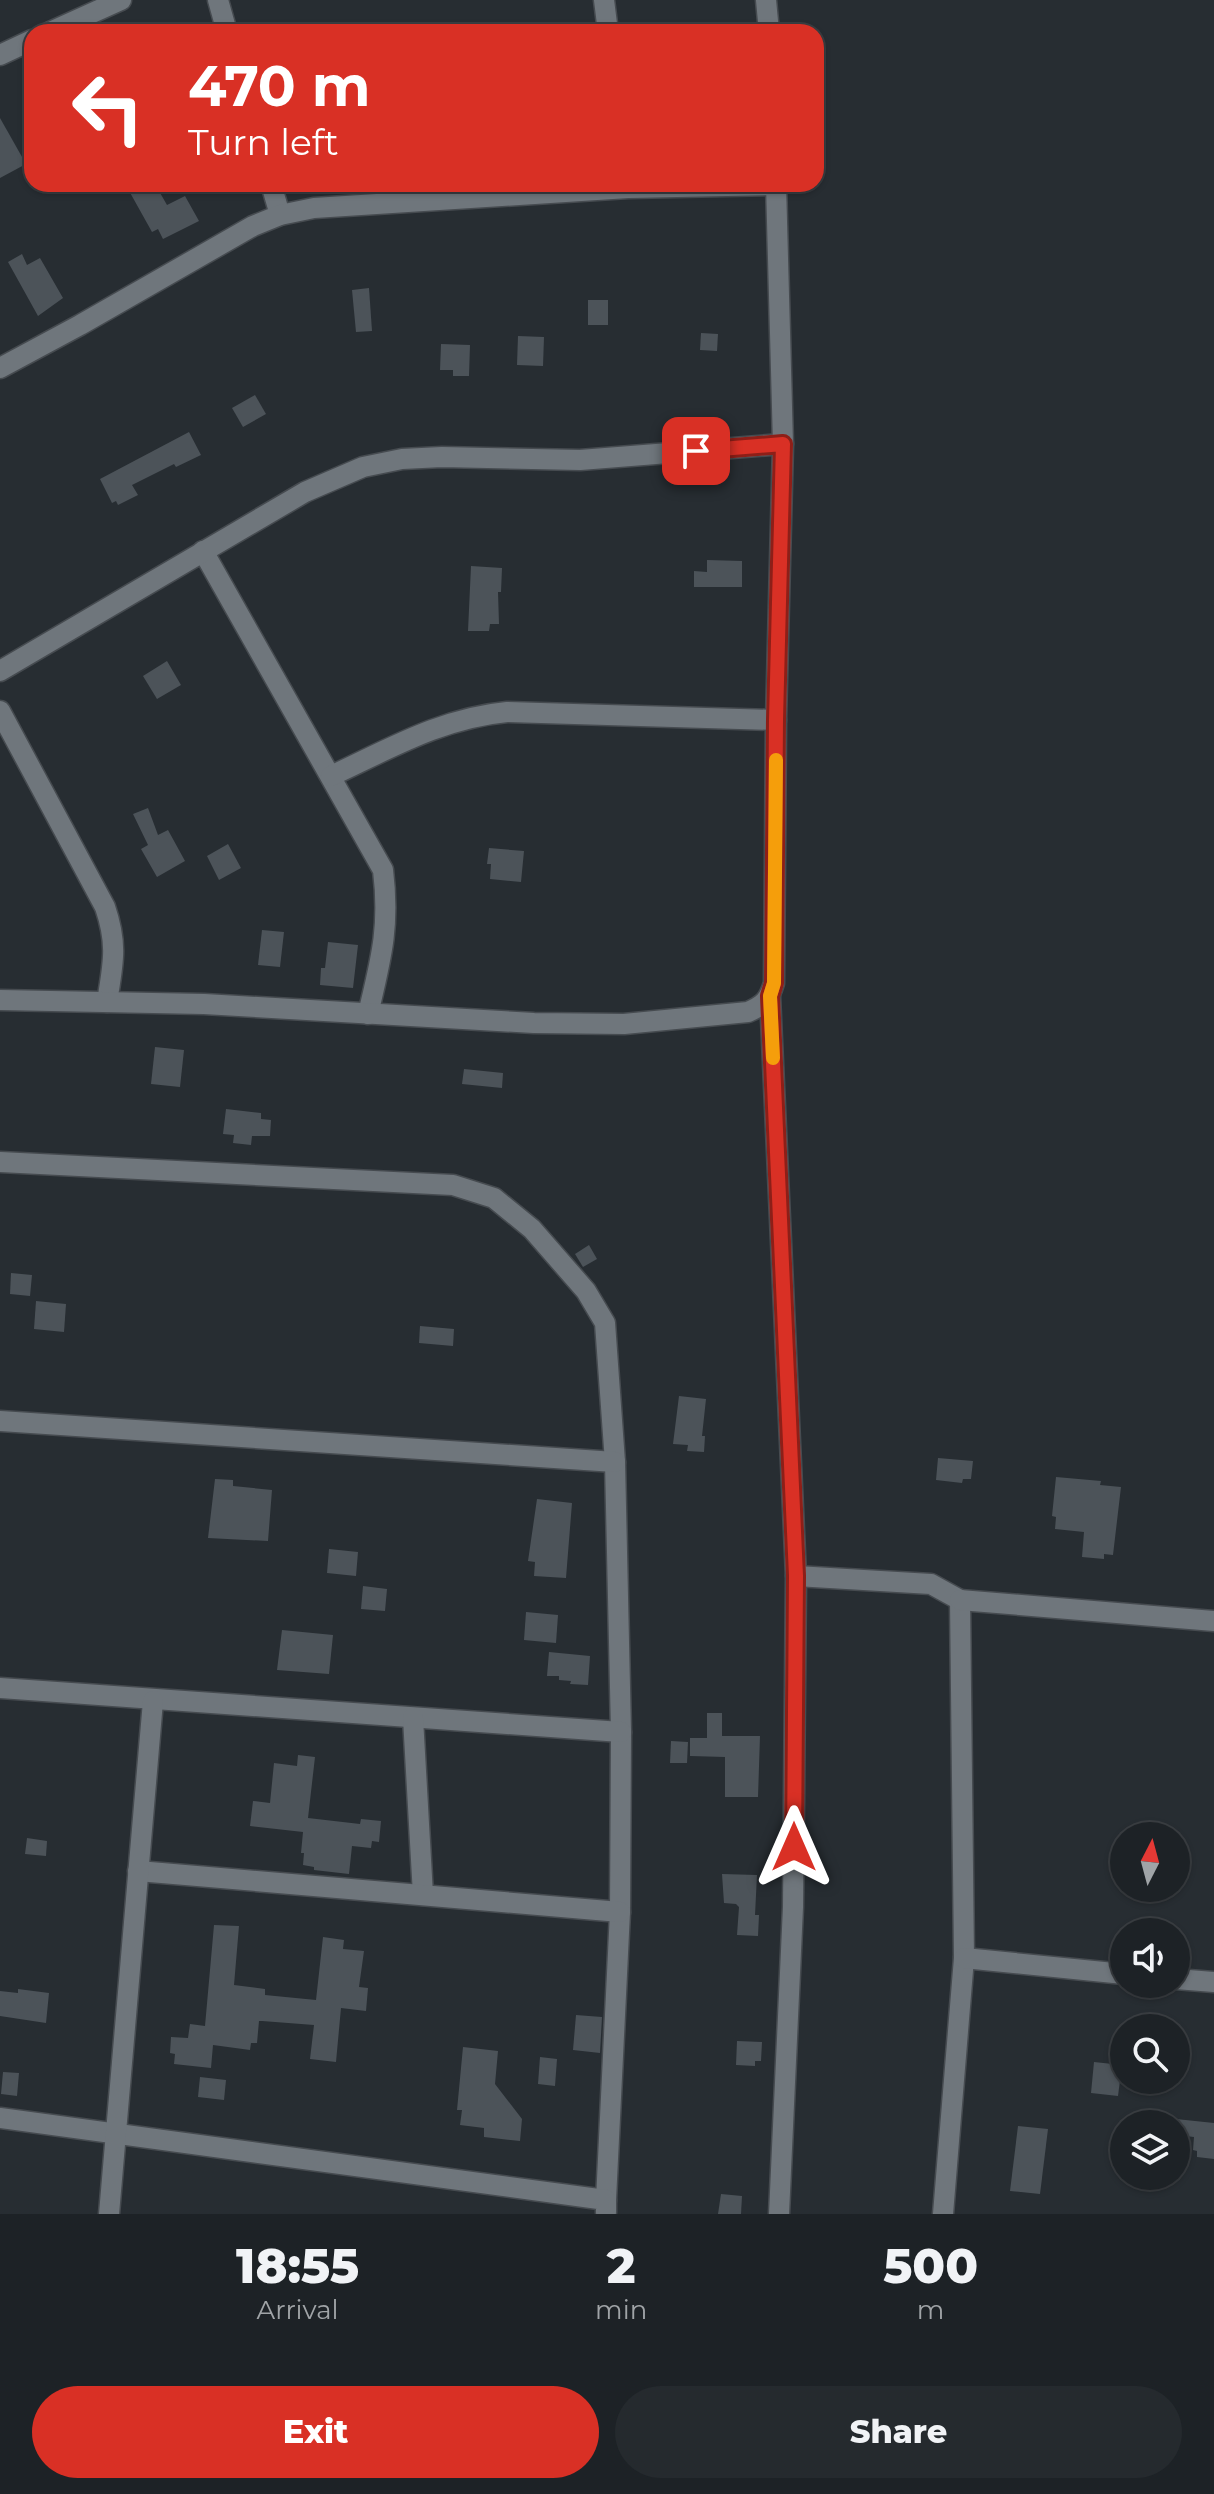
<!DOCTYPE html>
<style>
:root{--surface:#1d2226;--page:#252a2e;--text:#f1f3f6;--muted:#a0a4a7;--line:#3b3f43;--accent:#d93025}
body{margin:0;font-family:Montserrat,sans-serif;background:var(--page);color:var(--text);height:100vh;display:flex;flex-direction:column;font-size:30px;white-space:nowrap}
*{box-sizing:border-box;margin:0}
p{font-size:26px;color:var(--muted)}
.icon{flex:none;width:44px;height:44px;fill:none;stroke:currentColor;stroke-width:2;stroke-linecap:round;stroke-linejoin:round}
.map{position:relative;height:2214px;overflow:hidden}
.panel{display:flex;flex-direction:column;background:var(--surface);flex:1}
.panel>*{flex:none}
.top-card{position:absolute;left:24px;top:24px;width:800px;height:168px;border-radius:24px;box-shadow:0 2px 6px #0004,0 0 0 2px var(--line);background:#d93025;color:#fff;overflow:hidden}
.needle{width:52px;rotate:6deg}
.controls{position:absolute;left:1110px;top:1822px;display:grid;gap:16px}
.controls a{display:grid;place-items:center;width:80px;height:80px;border-radius:50%;background:var(--surface);box-shadow:0 2px 6px #0004,0 0 0 2px var(--line);font-size:40px}
.pin{position:absolute;display:grid;place-items:center;width:68px;height:68px;color:#fff;margin:-34px;border-radius:16px;box-shadow:0 4px 12px #0006}
.me{position:absolute;width:88px;margin:-44px;rotate:0deg;stroke-linejoin:round;filter:drop-shadow(0 0 6px #0008)}
.turn{display:flex;align-items:center;gap:28px;height:168px;padding:0 32px;font-size:36px}
.turn .icon{width:104px;height:104px;stroke-width:2.5}
.turn b{display:block;font-size:56px;line-height:68px}
.eta{display:flex;justify-content:space-evenly;align-items:center;height:136px;text-align:center}
.eta b{font-size:48px;font-weight:800;line-height:56px}
.primary-button{display:flex;gap:16px;margin-top:auto;padding:16px 32px}
.primary-button a{flex:1;height:92px;border-radius:48px;background:var(--accent);color:#fff;font-size:32px;font-weight:800;line-height:92px;text-align:center}
.primary-button a+a{background:var(--page);color:var(--text)}
.map>svg:first-child{display:block}
.building{fill:#4c5359}
.lines{fill:none;stroke-linecap:round;stroke-linejoin:round}
.street-casing{stroke:#464b50;stroke-width:23}
.street{stroke:#6f767c;stroke-width:20}
.route-casing{stroke:#8d1f18;stroke-width:20}
.route{stroke:#d93025;stroke-width:14}
.slow{stroke:#f59e0b;stroke-width:14}
</style>
<div class="map">
<svg width="1214" height="2214" viewBox="0 0 1214 2214">
<rect width="100%" height="100%" fill="#272d32"/>
<g class="building">
<path d="M0,118l26,46 -26,14z"/>
<path d="M136,184h19l12,21 18,-9 14,25 -36,18 -5,-10 -6,3 -24,-43z"/>
<path d="M22,254l5,11 13,-7 23,40 -25,18 -30,-54z"/>
<path d="M369,288l3,43 -16,1 -4,-42z"/>
<rect x="588" y="300" width="20" height="25"/>
<path d="M701,333l17,1 -1,17 -17,-1z"/>
<path d="M518,336l26,1 -1,29 -26,-1z"/>
<path d="M441,344l29,1 -1,31h-16v-6h-13z"/>
<path d="M255,395l11,19 -23,13 -11,-19z"/>
<path d="M189,432l12,23 -25,12 -2,-3 -42,21 6,10 -20,10 -2,-4 -4,2 -12,-24z"/>
<path d="M707,560l35,1v26h-48v-16l13,1z"/>
<path d="M471,566l31,2 -1,24h-3l1,32h-9l-1,7h-21z"/>
<path d="M167,661l14,24 -24,14 -14,-23z"/>
<path d="M148,808l10,27 10,-5 17,31 -28,16 -16,-28 7,-4 -15,-31z"/>
<path d="M228,844l13,24 -22,12 -12,-24z"/>
<path d="M489,848l35,3 -3,31 -31,-3 1,-15h-4z"/>
<path d="M262,930l22,2 -4,35 -22,-2z"/>
<path d="M328,942l30,3 -5,43 -33,-3 1,-17h4z"/>
<path d="M155,1047l29,3 -4,37 -29,-3z"/>
<path d="M464,1069l39,4 -1,15 -40,-4z"/>
<path d="M226,1109l35,4v6l10,1 -1,16h-18l-1,9 -18,-2 1,-8 -11,-1z"/>
<path d="M589,1245l8,14 -14,8 -8,-13z"/>
<path d="M11,1273l21,2 -2,21 -20,-2z"/>
<path d="M36,1301l30,3 -2,28 -30,-3z"/>
<path d="M420,1326l34,3 -1,17 -34,-3z"/>
<path d="M679,1396l27,3 -4,37h3l-1,16 -17,-1 1,-6 -15,-1z"/>
<path d="M938,1458l35,3 -2,18h-8l-1,4 -26,-3z"/>
<path d="M1056,1477l45,4 -1,4 21,2 -8,68 -9,-1v5l-22,-2 2,-25 -29,-3 1,-12 -4,-1z"/>
<path d="M215,1479l18,1v6l39,4 -4,51 -60,-3z"/>
<path d="M537,1499l35,4 -6,75 -32,-2 1,-14 -7,-1z"/>
<path d="M329,1549l29,3 -2,24 -29,-3z"/>
<path d="M363,1586l24,3 -2,22 -24,-2z"/>
<path d="M526,1612l32,3 -2,28 -32,-3z"/>
<path d="M282,1630l51,5 -4,39 -52,-4z"/>
<path d="M549,1652l41,4 -2,29 -18,-1 1,-3 -12,-1v-4h-12z"/>
<path d="M707,1713h15v23h38l-2,61h-33v-40l-35,-1v-18h17z"/>
<path d="M671,1741l17,1 -1,21h-17z"/>
<path d="M298,1755l17,2 -7,61 52,6 1,-5 20,2 -2,21 -7,-1 -1,7 -19,-2 -3,28 -35,-4v-3l-11,-2 1,-12h-3l2,-21 -53,-6 3,-25 17,2 4,-40 23,3z"/>
<path d="M27,1838l20,3 -1,15 -21,-2z"/>
<path d="M722,1874l35,1 -2,40h4l-1,21 -21,-1 2,-28 -3,-3 -12,-1z"/>
<path d="M214,1925l25,1 -5,59 31,4v6l51,5 7,-63 21,3 -1,9 21,2 -5,36 9,1 -2,23 -25,-3 -5,54 -26,-3 4,-34 -52,-4h-3l-2,22h-6l-1,7 -37,-5 -2,23 -37,-4 1,-10 -5,-1 1,-16 17,1 2,-14 15,2z"/>
<path d="M18,1989l31,4 -3,30 -46,-7v-25l18,2z"/>
<path d="M576,2015l26,2 -2,36 -27,-3z"/>
<path d="M737,2041l25,1 -1,19h-6v5l-19,-1z"/>
<path d="M463,2047l35,4 -3,33 27,35 -2,22 -36,-4v-9l-24,-3 2,-15h-5z"/>
<path d="M540,2057l17,2 -2,27 -17,-2z"/>
<path d="M1094,2062l28,3 -4,31 -27,-3z"/>
<path d="M3,2072l16,1 -2,23 -16,-2z"/>
<path d="M200,2077l26,3 -2,20 -26,-3z"/>
<path d="M1176,2119l38,4v36l-17,-2v-6l-4,-1 1,-13 -18,-2z"/>
<path d="M1018,2126l30,3 -8,65 -30,-3z"/>
<path d="M721,2194l21,2 -1,18h-23z"/>
</g>
<g class="lines">
<g class="street-casing">
<g id="street">
<path d="M218,0l9,32"/>
<path d="M604,0l4,32"/>
<path d="M766,0l3,32"/>
<path d="M50,32l71,-32"/>
<path d="M0,55l32,-15"/>
<path d="M271,184l9,31"/>
<path d="M0,368l80,-43 173,-99 27,-11 34,-7 314,-20 148,-3"/>
<path d="M203,551l180,319c7,57 -2,89 -15,144"/>
<path d="M0,671l305,-179 58,-25 39,-8 40,-2 138,3 203,-16"/>
<path d="M0,711l105,196c13,38 8,57 2,95"/>
<path d="M331,776c58,-27 111,-58 176,-64l269,8"/>
<path d="M770,996l26,580 -3,331 -14,307"/>
<path d="M0,1000l204,4 330,19 90,1 124,-12c16,-7 21,-12 26,-29l2,-263 7,-276 -7,-260"/>
<path d="M0,1162l453,23 41,13 38,31 54,62 19,32 10,139 6,270 -1,180 -14,288"/>
<path d="M0,1421l615,41"/>
<path d="M796,1576l135,8 29,16 4,358 -21,256"/>
<path d="M960,1600l254,21"/>
<path d="M0,1688l621,44"/>
<path d="M413,1718l10,177"/>
<path d="M138,1871l482,41"/>
<path d="M964,1958l160,16"/>
<path d="M1176,1979l38,3"/>
<path d="M0,2118l606,82v12"/>
<path d="M109,2214l44,-513"/>
</g>
</g>
<use href="#street" class="street"/>
</g>
<g class="lines">
<g class="route-casing">
<path id="route" d="M696,451l87,-7 -7,276 -2,263 -4,13 26,580 -2,271"/>
</g>
<use href="#route" class="route"/>
<path class="slow" d="M773,1058l-3,-62 4,-13 2,-223"/>
</g>
</svg>
<div class="controls">
<a><svg class="needle" viewBox="-14 -14 28 28"><path d="M0-13l5 13h-10z" fill="#e53935"/><path d="M0 13l5-13h-10z" fill="#a0a4a7"/></svg></a>
<a><svg class="icon" aria-label="sound" viewBox="0 0 24 24"><path d="M4 9h4l5-4v14l-5-4H4zM17 9q2 3 0 6"/></svg></a>
<a><svg class="icon" aria-label="search" viewBox="0 0 24 24"><circle cx="10" cy="10" r="6"/><path d="M15 15l6 6"/></svg></a>
<a><svg class="icon" aria-label="layers" viewBox="0 0 24 24"><path d="M12 4l9 5-9 5-9-5zM3 14l9 5 9-5"/></svg></a>
</div>
<div class="pin" style="left:696px;top:451px;background:#d93025"><svg class="icon" aria-label="arrive" viewBox="0 0 24 24"><path d="M6 21V4h12l-3 4 3 4H6"/></svg></div>
<svg class="me" style="left:794px;top:1847px" viewBox="-20 -20 40 40"><path d="M0-17L14 15 0 8-14 15z" fill="#d93025" stroke="#fff" stroke-width="4"/></svg>
<div class="top-card">
<div class="turn"><svg class="icon" aria-label="left" viewBox="0 0 24 24"><path d="M17 20v-9H6M10 6l-5 5 5 5"/></svg><div><b>470 m</b>Turn left</div></div>
</div>
</div>
<section class="panel">
<div class="eta">
<div><b>18:55</b><p>Arrival</p></div>
<div><b>2</b><p>min</p></div>
<div><b>500</b><p>m</p></div>
</div>
<div class="primary-button"><a>Exit</a><a>Share</a></div>
</section>
